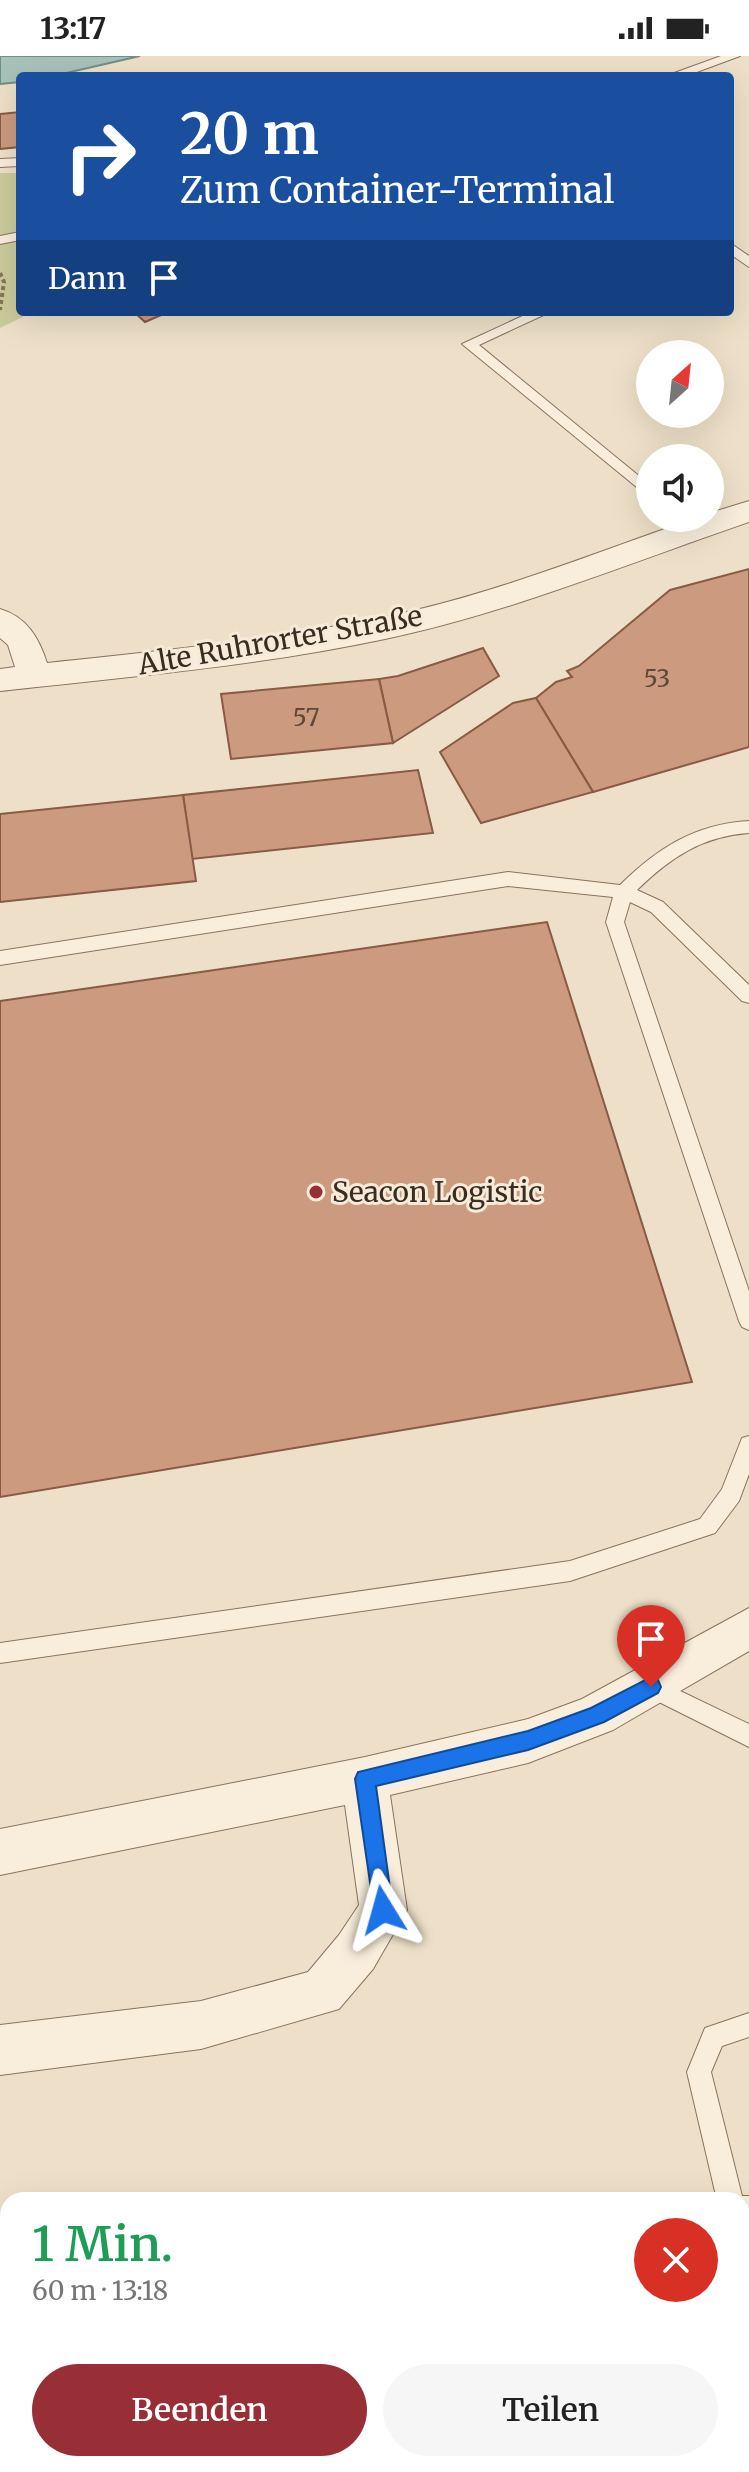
<!DOCTYPE html>
<html lang="de">
<meta charset="utf-8">
<style>
:root{--surface:#fff;--page:#f6f6f6;--text:#222;--muted:#767676;--accent:#982e36}
body{margin:0;font-family:Merriweather,serif;background:var(--page);color:var(--text);height:100vh;display:flex;flex-direction:column;font-size:30px;white-space:nowrap}
*{box-sizing:border-box;margin:0}
p{font-size:26px;color:var(--muted)}
.icon{flex:none;width:44px;height:44px;fill:none;stroke:currentColor;stroke-width:2;stroke-linecap:round;stroke-linejoin:round}
.map{position:relative;flex:1;overflow:hidden}
.drawer{position:absolute;left:0px;top:2136px;width:750px;height:280px;display:flex;flex-direction:column;background:var(--surface);border-radius:24px 24px 0 0;box-shadow:0 8px 32px #0002}
.drawer>*{flex:none}
.hud{position:absolute;left:16px;top:16px;width:718px;height:244px;border-radius:8px;box-shadow:0 8px 32px #0002;background:#1a4fa0;color:#fff;overflow:hidden}
.needle{width:52px;rotate:27deg}
.controls{position:absolute;left:636px;top:284px;display:grid;gap:16px}
.controls a{display:grid;place-items:center;width:88px;height:88px;border-radius:50%;background:var(--surface);box-shadow:0 8px 32px #0002;font-size:40px}
.pin{position:absolute;display:grid;place-items:center;width:68px;height:68px;color:#fff;margin:-82px -34px;border-radius:50% 50% 50% 0;rotate:-45deg;box-shadow:0 0 8px #0007}
.pin .icon{rotate:45deg}
.me{position:absolute;width:88px;margin:-44px;rotate:352deg;stroke-linejoin:round;filter:drop-shadow(0 0 6px #0008)}
.turn{display:flex;align-items:center;gap:28px;height:168px;padding:0 32px;font-size:36px}
.turn .icon{width:104px;height:104px;stroke-width:2.5}
.turn b{display:block;font-size:56px;line-height:68px}
.then{display:flex;align-items:center;height:76px;padding:0 32px;background:#0003;gap:16px;font-size:30px}
.round{display:grid;place-items:center;flex:none;width:84px;height:84px;border-radius:42px;background:var(--page)}
.overview{display:flex;align-items:center;justify-content:space-between;height:136px;padding:0 32px}
h1{font-size:48px;font-weight:600;line-height:60px;color:#1e9e55}
.primary-button{display:flex;gap:16px;margin-top:auto;padding:16px 32px}
.primary-button a{flex:1;height:92px;border-radius:48px;background:var(--accent);color:#fff;font-size:32px;font-weight:600;line-height:92px;text-align:center}
.primary-button a+a{background:var(--page);color:var(--text)}
.status{display:flex;justify-content:space-between;align-items:center;height:56px;padding:0 40px;background:var(--surface);direction:ltr}
.status svg{height:22px;fill:currentColor}
.map>svg:first-child{display:block}
.green{fill:#cacc9c}
.water{fill:#a9c2b9;stroke:#709186;stroke-width:2}
.building{fill:#cb9a7f;stroke:#895a44;stroke-width:2}
.lines{fill:none;stroke-linecap:round;stroke-linejoin:round}
.service-casing{stroke:#8a725d;stroke-width:2}
.minor-casing{stroke:#8a725d;stroke-width:2}
.path{stroke:#8a725d;stroke-width:4;stroke-dasharray:4 3;stroke-linecap:butt}
.service{fill:#f9eedc;fill-rule:evenodd}
.minor{fill:#f9eedc;fill-rule:evenodd}
.route{fill:#1a73e8;stroke:#114b97;stroke-width:2}
.poi-dot{fill:#982e36;stroke:#f5ebd8;stroke-width:3}
.labels{text-anchor:middle;stroke-width:6;stroke-linejoin:round;paint-order:stroke}
.number-label{font-size:24px;fill:#5f4838}
.street-label{font-size:28px;fill:#3b2c21;stroke:#f5ebd8}
.poi-label{font-size:28px;fill:#3b2c21;stroke:#f5ebd8;text-anchor:start}
</style>
<div class="status"><b>13:17</b><svg viewBox="0 0 49 12"><path d="M0 12V9h3v3zM5 12V6h3v6zM10 12V3h3v9zM15 12V0h3v12zM26 1h20v11H26zM47 4h2v5h-2z"/></svg></div>
<div class="map">
<svg width="749" height="2416" viewBox="0 0 749 2416">
<rect width="100%" height="100%" fill="#eee0c8"/>
<path class="green" d="M0,117h20v139h13l-33,16z"/>
<g class="water">
<path d="M0,0h140l-87,20h-33v6l-20,2z"/>
<path d="M0,2220h8v188h734v-186h7v194h-749z"/>
</g>
<g class="building">
<path d="M20,56v35l-20,2v-35z"/>
<path d="M134,256h34l-23,10z"/>
<path d="M749,513v178l-156,45 -57,-94 20,-16 16,-5 -5,-6 12,-5 91,-76z"/>
<path d="M483,592l16,28 -106,67 -14,-64 19,-3z"/>
<path d="M379,623l14,64 -162,16 -10,-65z"/>
<path d="M536,642l57,94 -112,31 -41,-71 73,-49z"/>
<path d="M418,714l15,63 -241,26 -9,-64z"/>
<path d="M183,739l13,86 -196,21v-88z"/>
<path d="M547,866l145,460 -692,115v-496z"/>
</g>
<g class="lines">
<g class="service-casing">
<g id="service">
<path d="M721,0h19l-54,20h-20z"/>
<path d="M20,102v8l-20,1v-8z"/>
<path d="M20,176v8l-20,4v-8z"/>
<path d="M730,187l19,13v11l-19,-13z"/>
<path d="M531,256h19l-71,33 171,140v13l-188,-154z"/>
<path d="M749,765v12c-47,3 -79,25 -112,57l26,12 86,83v18l-7,-2 -91,-89 -21,-10 -6,20 125,369v39l-7,-3 -3,-6 -133,-399 7,-25 -105,-11 -508,79v-14l508,-79 112,13c38,-37 75,-61 129,-64z"/>
<path d="M749,1380v38l-10,27 -24,32 -145,48 -570,82v-20l570,-82 130,-42 22,-30 20,-51z"/>
<path d="M651,1621l98,47v23l-106,-53 -3,-7 3,-7z"/>
<path d="M749,1957v24l-27,9 -11,26 31,124h7v26h-7v-22h-25l-30,-128 18,-44z"/>
</g>
</g>
<g class="minor-casing">
<g id="minor">
<path d="M749,445v21c-120,41 -240,91 -364,117 -127,27 -257,38 -385,52v-22l15,-2 -7,-22 -8,-7v-29c27,8 39,29 47,54 113,-12 226,-23 337,-46 106,-21 210,-64 312,-99h14v-5z"/>
<path d="M749,1552v43l-136,79 -85,33 -138,32 17,115 -34,59 -34,40 -138,40 -201,26v-50l201,-24 107,-29 31,-37 20,-30 -14,-100 -345,70v-46l365,-72 163,-38 54,-20z"/>
</g>
</g>
<path class="path" d="M0,217l4,9 -4,28"/>
<use href="#service" class="service"/>
<use href="#minor" class="minor"/>
</g>
<path class="route" d="M651,1621l7,3 3,7 -3,6 -54,29 -76,28 -152,36 17,124 -3,7 -7,3 -8,-3 -20,-138 3,-7 170,-41 63,-23z"/>
<circle class="poi-dot" cx="316" cy="1136" r="8"/>
<g class="labels">
<g class="number-label">
<text x="657" y="631">53</text>
<text x="306" y="670">57</text>
</g>
<g class="street-label">
<text transform="translate(280 584) rotate(-10)" y="10">Alte Ruhrorter Straße</text>
</g>
<g class="poi-label">
<text x="332" y="1146">Seacon Logistic</text>
</g>
</g>
</svg>
<div class="controls">
<a><svg class="needle" viewBox="-14 -14 28 28"><path d="M0-13l5 13h-10z" fill="#e53935"/><path d="M0 13l5-13h-10z" fill="#767676"/></svg></a>
<a><svg class="icon" aria-label="sound" viewBox="0 0 24 24"><path d="M4 9h4l5-4v14l-5-4H4zM17 9q2 3 0 6"/></svg></a>
</div>
<div class="pin" style="left:651px;top:1631px;background:#d93025"><svg class="icon" aria-label="arrive" viewBox="0 0 24 24"><path d="M6 21V4h12l-3 4 3 4H6"/></svg></div>
<svg class="me" style="left:383px;top:1854px" viewBox="-20 -20 40 40"><path d="M0-17L14 15 0 8-14 15z" fill="#1a73e8" stroke="#fff" stroke-width="4"/></svg>
<div class="hud">
<div class="turn"><svg class="icon" aria-label="right" viewBox="0 0 24 24"><path d="M7 20v-9h11M14 6l5 5-5 5"/></svg><div><b>20 m</b>Zum Container-Terminal</div></div>
<div class="then">Dann<svg class="icon" aria-label="arrive" viewBox="0 0 24 24"><path d="M6 21V4h12l-3 4 3 4H6"/></svg></div>
</div>
<section class="drawer">
<div class="overview"><div><h1>1 Min.</h1><p>60 m · 13:18</p></div><a class="round" style="background:#d93025;color:#fff"><svg class="icon" aria-label="close" viewBox="0 0 24 24"><path d="M6 6l12 12M18 6L6 18"/></svg></a></div>
<div class="primary-button"><a>Beenden</a><a>Teilen</a></div>
</section>
</div>
